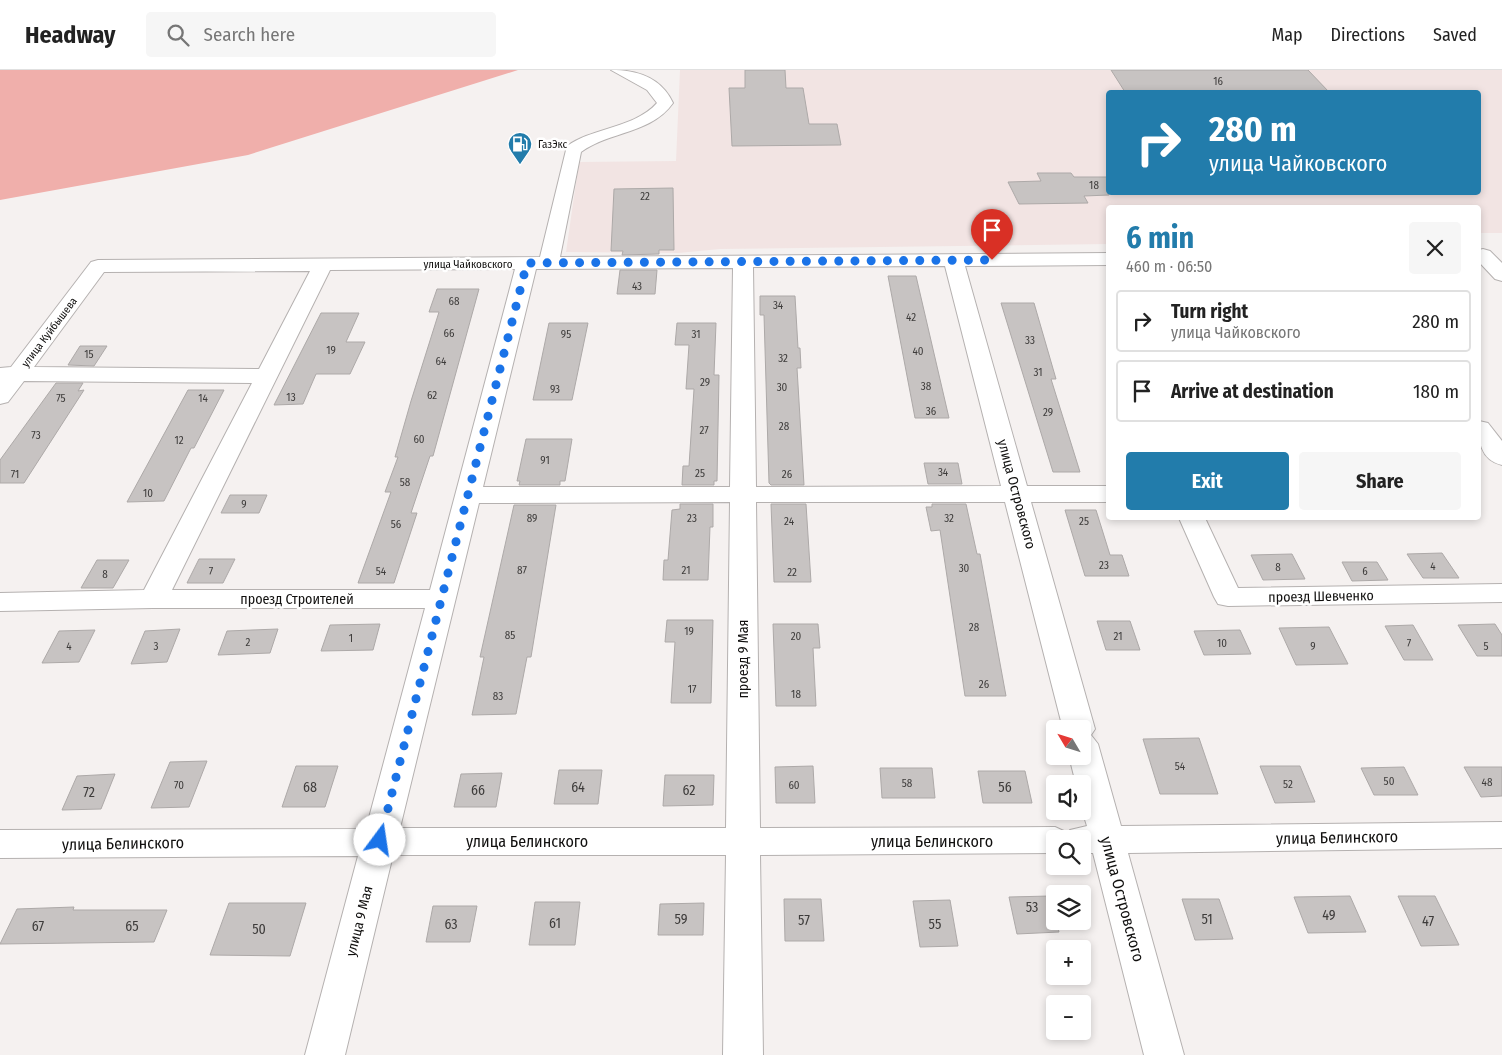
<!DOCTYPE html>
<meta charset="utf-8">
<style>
:root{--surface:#fff;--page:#f6f6f6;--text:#222;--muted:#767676;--line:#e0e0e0;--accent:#227cab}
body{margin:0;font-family:"Fira Sans Condensed",sans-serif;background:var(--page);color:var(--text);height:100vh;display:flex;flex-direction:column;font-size:19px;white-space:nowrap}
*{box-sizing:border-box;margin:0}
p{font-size:16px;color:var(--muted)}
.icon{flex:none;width:28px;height:28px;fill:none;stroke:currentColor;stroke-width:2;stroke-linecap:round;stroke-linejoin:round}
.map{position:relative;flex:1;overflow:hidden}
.details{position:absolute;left:1106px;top:135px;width:375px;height:315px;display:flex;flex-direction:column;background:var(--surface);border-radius:5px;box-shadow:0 2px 8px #0003}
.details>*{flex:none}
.hud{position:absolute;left:1106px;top:20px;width:375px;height:105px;border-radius:5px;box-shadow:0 2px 8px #0003;background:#227cab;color:#fff;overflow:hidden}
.needle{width:32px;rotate:308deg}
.fabs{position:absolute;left:1046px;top:650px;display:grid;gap:10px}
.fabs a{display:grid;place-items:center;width:45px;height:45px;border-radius:5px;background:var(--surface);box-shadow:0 2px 8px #0003;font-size:25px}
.pin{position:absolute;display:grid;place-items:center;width:42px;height:42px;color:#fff;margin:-51px -21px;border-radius:50% 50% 50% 0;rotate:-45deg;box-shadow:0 0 5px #0007}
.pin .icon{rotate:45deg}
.me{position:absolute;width:55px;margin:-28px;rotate:14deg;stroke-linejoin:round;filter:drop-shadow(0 0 4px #0008)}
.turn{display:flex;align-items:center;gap:18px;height:105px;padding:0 20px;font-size:22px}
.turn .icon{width:65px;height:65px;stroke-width:2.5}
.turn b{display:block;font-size:35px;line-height:42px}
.round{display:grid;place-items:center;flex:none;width:52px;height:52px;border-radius:5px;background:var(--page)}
.headline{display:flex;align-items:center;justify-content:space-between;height:85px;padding:0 20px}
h1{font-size:30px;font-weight:700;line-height:38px;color:var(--accent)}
.action{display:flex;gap:10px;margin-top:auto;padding:10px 20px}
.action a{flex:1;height:58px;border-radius:5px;background:var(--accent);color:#fff;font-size:20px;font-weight:700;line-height:58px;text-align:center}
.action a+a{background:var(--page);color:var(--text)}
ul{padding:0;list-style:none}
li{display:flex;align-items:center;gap:15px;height:62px;margin:0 10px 8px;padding:0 10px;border:2px solid var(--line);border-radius:5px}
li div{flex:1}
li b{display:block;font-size:19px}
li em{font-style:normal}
header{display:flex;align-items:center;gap:30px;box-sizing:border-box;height:70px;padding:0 25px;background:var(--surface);border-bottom:1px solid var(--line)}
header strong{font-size:24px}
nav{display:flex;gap:28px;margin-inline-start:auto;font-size:18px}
.search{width:350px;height:45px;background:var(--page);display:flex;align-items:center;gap:12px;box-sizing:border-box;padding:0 18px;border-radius:5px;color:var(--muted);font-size:19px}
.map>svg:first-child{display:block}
.built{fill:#f2e4e3;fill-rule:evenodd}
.green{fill:#f0afab}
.building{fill:#c7c3c2;stroke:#ada9a8}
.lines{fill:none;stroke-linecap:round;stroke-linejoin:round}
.minor-casing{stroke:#b5b1b0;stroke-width:2}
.minor{fill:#fff;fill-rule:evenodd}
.route{stroke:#1a73e8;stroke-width:9;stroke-dasharray:0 16.2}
.labels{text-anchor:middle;stroke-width:5;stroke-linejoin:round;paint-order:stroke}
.number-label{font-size:11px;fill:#3e3c3b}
.far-poi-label{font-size:11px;fill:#100f0e;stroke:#fff;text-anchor:start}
.far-street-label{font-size:11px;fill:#100f0e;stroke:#fff}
.street-label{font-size:14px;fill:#100f0e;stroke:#fff}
.near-number-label{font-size:14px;fill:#3e3c3b}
.near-street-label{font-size:16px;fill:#100f0e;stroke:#fff}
</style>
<header>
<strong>Headway</strong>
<div class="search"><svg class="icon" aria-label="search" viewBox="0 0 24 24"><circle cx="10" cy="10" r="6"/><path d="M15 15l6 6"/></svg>Search here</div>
<nav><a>Map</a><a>Directions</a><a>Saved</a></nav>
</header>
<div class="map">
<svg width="1502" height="985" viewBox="0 0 1502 985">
<rect width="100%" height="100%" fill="#f5f1f0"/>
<path class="built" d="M680,0h822v163h-23v-25h-370v36l-389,5 -42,4 -112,-1 13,-90 97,-1zM1109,22h370v100h-370z"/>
<path class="green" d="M0,0h518l-270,85 -248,45z"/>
<g class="building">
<path d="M745,0h40l1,18h17l6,36h28l4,21 -109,1 -3,-58h16z"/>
<path d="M1111,0h197l21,22h-204z"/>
<path d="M1037,103h34l3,4h35v18l-25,1 4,7 -69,1 -11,-22 33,-1z"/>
<path d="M673,118l1,62h-15v4l-37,1 1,-4h-12l3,-62z"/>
<path d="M620,200h37l-2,24h-38z"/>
<path d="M888,206h28l33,142h-34z"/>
<path d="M437,219h42l-46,167h-3l-19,57h6l-23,70h-36l33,-91h-6l13,-35h-3l16,-56 28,-89h-10z"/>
<path d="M760,226h35l3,52h2l1,20h-4l7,117h-33l-2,-2 -5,-168h-4z"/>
<path d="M1001,233h33l22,76h-5l29,93h-27z"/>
<path d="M321,243h38l-13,29h19l-15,32h-34l-13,30 -29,1z"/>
<path d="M549,253h39l-16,77h-39z"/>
<path d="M677,253h39l-2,52h5l-2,106h-3v4h-32l1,-19h6l5,-77h-8l3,-44h-14z"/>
<path d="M80,276h27l-13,20 -26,-1z"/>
<path d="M56,313h27l-5,8 6,-1 -60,93h-24v-23z"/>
<path d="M188,320h36l-30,58h-3l-27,53 -37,1z"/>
<path d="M526,369h46l-7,42h-5v4h-41l1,-4h-3z"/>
<path d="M924,393h34l4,21h-34z"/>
<path d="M230,425h37l-8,18h-38z"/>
<path d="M680,434h33v23h-3l-2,53h-45l1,-20h4l4,-50 8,-1z"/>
<path d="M771,434h35l5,78h-37z"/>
<path d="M932,434h34l11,50h3l26,142h-41l-25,-166 -9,1 -5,-24h6z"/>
<path d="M514,435h42l-25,152h-4l-11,57 -44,1 12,-58h-4z"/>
<path d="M1065,440h31l14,45h12l7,21h-44z"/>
<path d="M1442,483l17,25h-36l-16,-24z"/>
<path d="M1292,484l13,25 -42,1 -12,-25z"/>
<path d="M199,489h36l-12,24h-36z"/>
<path d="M97,490h32l-16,28h-32z"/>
<path d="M1342,492h35l11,18 -36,1z"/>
<path d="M667,550h46l-2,83h-40l4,-61h-10z"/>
<path d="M1097,551h33l10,29h-34z"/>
<path d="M380,554l-7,26 -52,1 9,-26z"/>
<path d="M773,554h45l2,24h-7l3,58h-40z"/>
<path d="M1495,554l7,11v21h-25l-19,-31z"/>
<path d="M1413,555l20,35h-29l-19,-34z"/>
<path d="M1329,557l19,37 -52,1 -17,-37z"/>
<path d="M180,559l-13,33 -36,2 14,-33z"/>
<path d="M278,559l-8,24 -52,2 9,-24z"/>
<path d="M95,560l-16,32 -37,1 17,-32z"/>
<path d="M1240,560l11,24 -47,1 -10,-24z"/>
<path d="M1199,668l19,56h-58l-17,-55z"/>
<path d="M207,691l-18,46 -38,1 19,-46z"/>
<path d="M296,696h42l-13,41h-43z"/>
<path d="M813,696l2,37h-39l-1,-36z"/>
<path d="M1260,696h40l15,36 -40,1z"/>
<path d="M1404,697l14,28h-44l-13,-27z"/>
<path d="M1464,697h38v29l-21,1z"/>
<path d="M880,698h52l3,30h-53z"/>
<path d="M559,700h43l-4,34h-44z"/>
<path d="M978,701h47l7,32h-49z"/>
<path d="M502,703l-6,34h-42l7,-33z"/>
<path d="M115,704l-14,35 -39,1 15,-34z"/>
<path d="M665,705h49l-1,30 -50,1z"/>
<path d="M1050,826l9,36 -42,2 -8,-37z"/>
<path d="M1350,826l16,36 -58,1 -14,-36z"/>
<path d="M1398,826h37l24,49 -38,1z"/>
<path d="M784,829h37l3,42h-39z"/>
<path d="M1182,829h37l14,40 -38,1z"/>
<path d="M950,830l8,46 -38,1 -7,-46z"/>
<path d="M535,832h45l-5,43h-46z"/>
<path d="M229,833h77l-16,53 -80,-1z"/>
<path d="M704,833l-1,32h-45l2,-31z"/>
<path d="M433,836h44l-7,36h-44z"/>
<path d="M74,837l-1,3h94l-13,32 -154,2 17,-35z"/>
</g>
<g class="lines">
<g class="minor-casing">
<g id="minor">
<path d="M611,0c26,0 50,7 62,33 -22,31 -63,28 -92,49l-21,105 549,-4v12l-144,1 62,220h82v16h-78l64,227 -4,6 7,9 23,82 381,-4v26l-374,5 56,202h-40l-51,-202h-11v-14h-27v14l-295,2 3,200h-40l3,-200h-333l-48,200h-40l53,-199 -358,2v-28l366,-1 59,-221h-272l-153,3v-18l144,-3 108,-207 -228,-2 -16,21 -8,2v-36l11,-1 80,-105 7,-2 442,-3 27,-111c27,-19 68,-18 90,-43l-10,-13zM945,196l56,220 -245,1 -3,-220zM733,198l-3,219h-247l53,-218zM515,199l-85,321h-258l158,-320zM310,201l-51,98 -225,-2 70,-95zM730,432l-4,326h-326l79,-325zM756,432h249l58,227h19v27h-13l7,28h6v26l5,16 -17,4 -2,3 -13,-6 -295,1z"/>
<path d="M1483,179l7,2 12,12v18l-7,-2 -16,-17v-12z"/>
<path d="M1479,351l9,2 14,18v24c-22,-5 -24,-25 -23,-44z"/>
<path d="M1179,448h26l33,70 264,-4v18l-274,4 -10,-2 -4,-7z"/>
</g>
</g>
<use href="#minor" class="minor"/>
</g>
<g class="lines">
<path class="route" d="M380,770l147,-577 465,-3"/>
</g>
<defs>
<g id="fuel-pin" transform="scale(1.25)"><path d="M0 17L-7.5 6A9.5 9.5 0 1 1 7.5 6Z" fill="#227cab" stroke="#fff"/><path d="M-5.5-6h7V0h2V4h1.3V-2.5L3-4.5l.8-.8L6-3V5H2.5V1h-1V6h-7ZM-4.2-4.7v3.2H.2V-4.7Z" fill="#fff"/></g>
</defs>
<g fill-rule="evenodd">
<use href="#fuel-pin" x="520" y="74"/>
</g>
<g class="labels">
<g class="number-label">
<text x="1218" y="15">16</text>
<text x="1094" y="119">18</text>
<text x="645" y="130">22</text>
<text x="637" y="220">43</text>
<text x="454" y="235">68</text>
<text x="778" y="239">34</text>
<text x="911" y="251">42</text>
<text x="449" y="267">66</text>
<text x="566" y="268">95</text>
<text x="696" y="268">31</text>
<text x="1030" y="274">33</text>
<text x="331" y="284">19</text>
<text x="918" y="285">40</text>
<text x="89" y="288">15</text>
<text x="783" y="292">32</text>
<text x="441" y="295">64</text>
<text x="1038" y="306">31</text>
<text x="705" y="316">29</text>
<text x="926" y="320">38</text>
<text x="782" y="321">30</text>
<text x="555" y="323">93</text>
<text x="432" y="329">62</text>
<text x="291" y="331">13</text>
<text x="61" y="332">75</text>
<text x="203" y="332">14</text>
<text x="931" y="345">36</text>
<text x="1048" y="346">29</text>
<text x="784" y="360">28</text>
<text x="704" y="364">27</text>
<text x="36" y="369">73</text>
<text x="419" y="373">60</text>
<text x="179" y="374">12</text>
<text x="545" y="394">91</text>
<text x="943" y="406">34</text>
<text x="700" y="407">25</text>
<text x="15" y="408">71</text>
<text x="787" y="408">26</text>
<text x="405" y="416">58</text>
<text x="148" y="427">10</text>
<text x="244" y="438">9</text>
<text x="532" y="452">89</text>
<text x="692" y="452">23</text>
<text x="949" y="452">32</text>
<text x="789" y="455">24</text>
<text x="1084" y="455">25</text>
<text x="396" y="458">56</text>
<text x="1104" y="499">23</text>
<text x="1433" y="500">4</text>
<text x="1278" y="501">8</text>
<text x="964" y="502">30</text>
<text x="522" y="504">87</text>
<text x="686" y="504">21</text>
<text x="211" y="505">7</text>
<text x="381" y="505">54</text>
<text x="1365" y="505">6</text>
<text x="792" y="506">22</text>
<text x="105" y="508">8</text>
<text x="974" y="561">28</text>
<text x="689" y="565">19</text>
<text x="510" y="569">85</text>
<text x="796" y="570">20</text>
<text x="1118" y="570">21</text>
<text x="351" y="572">1</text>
<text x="248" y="576">2</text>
<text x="1222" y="577">10</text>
<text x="1409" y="577">7</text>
<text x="69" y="580">4</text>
<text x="156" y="580">3</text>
<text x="1313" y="580">9</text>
<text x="1486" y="580">5</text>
<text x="984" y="618">26</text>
<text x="692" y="623">17</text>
<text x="796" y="628">18</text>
<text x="498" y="630">83</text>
<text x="1180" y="700">54</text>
<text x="1389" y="715">50</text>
<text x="1487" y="716">48</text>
<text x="907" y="717">58</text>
<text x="1288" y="718">52</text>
<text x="179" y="719">70</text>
<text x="794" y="719">60</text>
</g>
<g class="far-poi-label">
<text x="538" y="78">ГазЭкс</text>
</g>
<g class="far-street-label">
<text x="468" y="198">улица Чайковского</text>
<text transform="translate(49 262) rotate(-53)" y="4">улица Куйбышева</text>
</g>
<g class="street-label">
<text transform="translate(1017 424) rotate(75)" y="5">улица Островского</text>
<text transform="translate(1321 526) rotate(-1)" y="5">проезд Шевченко</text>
<text x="297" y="534">проезд Строителей</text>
<text transform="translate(743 589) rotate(-90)" y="5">проезд 9 Мая</text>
<text transform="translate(359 851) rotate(-76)" y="5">улица 9 Мая</text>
</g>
<g class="near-number-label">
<text x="310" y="722">68</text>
<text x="578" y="722">64</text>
<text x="1005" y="722">56</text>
<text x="478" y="725">66</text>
<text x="689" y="725">62</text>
<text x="89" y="727">72</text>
<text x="1032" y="842">53</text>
<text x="1329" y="850">49</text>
<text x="681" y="854">59</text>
<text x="1207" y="854">51</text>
<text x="804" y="855">57</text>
<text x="1428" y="856">47</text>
<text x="555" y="858">61</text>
<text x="451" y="859">63</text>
<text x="935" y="859">55</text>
<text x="38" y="861">67</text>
<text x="132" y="861">65</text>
<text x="259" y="864">50</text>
</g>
<g class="near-street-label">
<text transform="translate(1337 767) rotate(-1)" y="6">улица Белинского</text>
<text x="527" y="777">улица Белинского</text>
<text x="932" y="777">улица Белинского</text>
<text transform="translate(123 773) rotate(-1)" y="6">улица Белинского</text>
<text transform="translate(1123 829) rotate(75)" y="6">улица Островского</text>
</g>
</g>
</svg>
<div class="fabs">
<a><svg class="needle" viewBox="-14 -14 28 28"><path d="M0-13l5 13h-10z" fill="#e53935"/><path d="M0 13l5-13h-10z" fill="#767676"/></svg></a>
<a><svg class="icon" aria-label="sound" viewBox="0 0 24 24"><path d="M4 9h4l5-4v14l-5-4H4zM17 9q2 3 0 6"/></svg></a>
<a><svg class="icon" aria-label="search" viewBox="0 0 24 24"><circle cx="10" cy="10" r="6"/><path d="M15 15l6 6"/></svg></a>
<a><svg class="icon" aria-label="layers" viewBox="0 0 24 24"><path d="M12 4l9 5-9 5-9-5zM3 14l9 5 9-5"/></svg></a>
<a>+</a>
<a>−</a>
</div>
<div class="pin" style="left:992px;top:190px;background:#d93025"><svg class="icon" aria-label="arrive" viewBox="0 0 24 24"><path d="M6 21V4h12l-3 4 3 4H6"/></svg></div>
<svg class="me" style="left:380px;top:770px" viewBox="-20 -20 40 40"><circle r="19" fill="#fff"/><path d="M0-13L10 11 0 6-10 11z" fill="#1a73e8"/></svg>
<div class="hud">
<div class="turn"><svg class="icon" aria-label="right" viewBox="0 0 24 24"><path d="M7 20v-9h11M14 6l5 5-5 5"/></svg><div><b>280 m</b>улица Чайковского</div></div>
</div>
<section class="details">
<div class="headline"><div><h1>6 min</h1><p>460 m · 06:50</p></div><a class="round"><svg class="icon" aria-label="close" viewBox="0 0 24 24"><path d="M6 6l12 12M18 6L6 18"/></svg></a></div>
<ul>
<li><svg class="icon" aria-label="right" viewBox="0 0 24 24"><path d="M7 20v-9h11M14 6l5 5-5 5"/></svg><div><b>Turn right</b><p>улица Чайковского</p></div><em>280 m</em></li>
<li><svg class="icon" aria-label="arrive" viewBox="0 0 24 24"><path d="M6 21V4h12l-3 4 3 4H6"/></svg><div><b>Arrive at destination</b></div><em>180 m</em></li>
</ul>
<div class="action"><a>Exit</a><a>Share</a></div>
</section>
</div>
